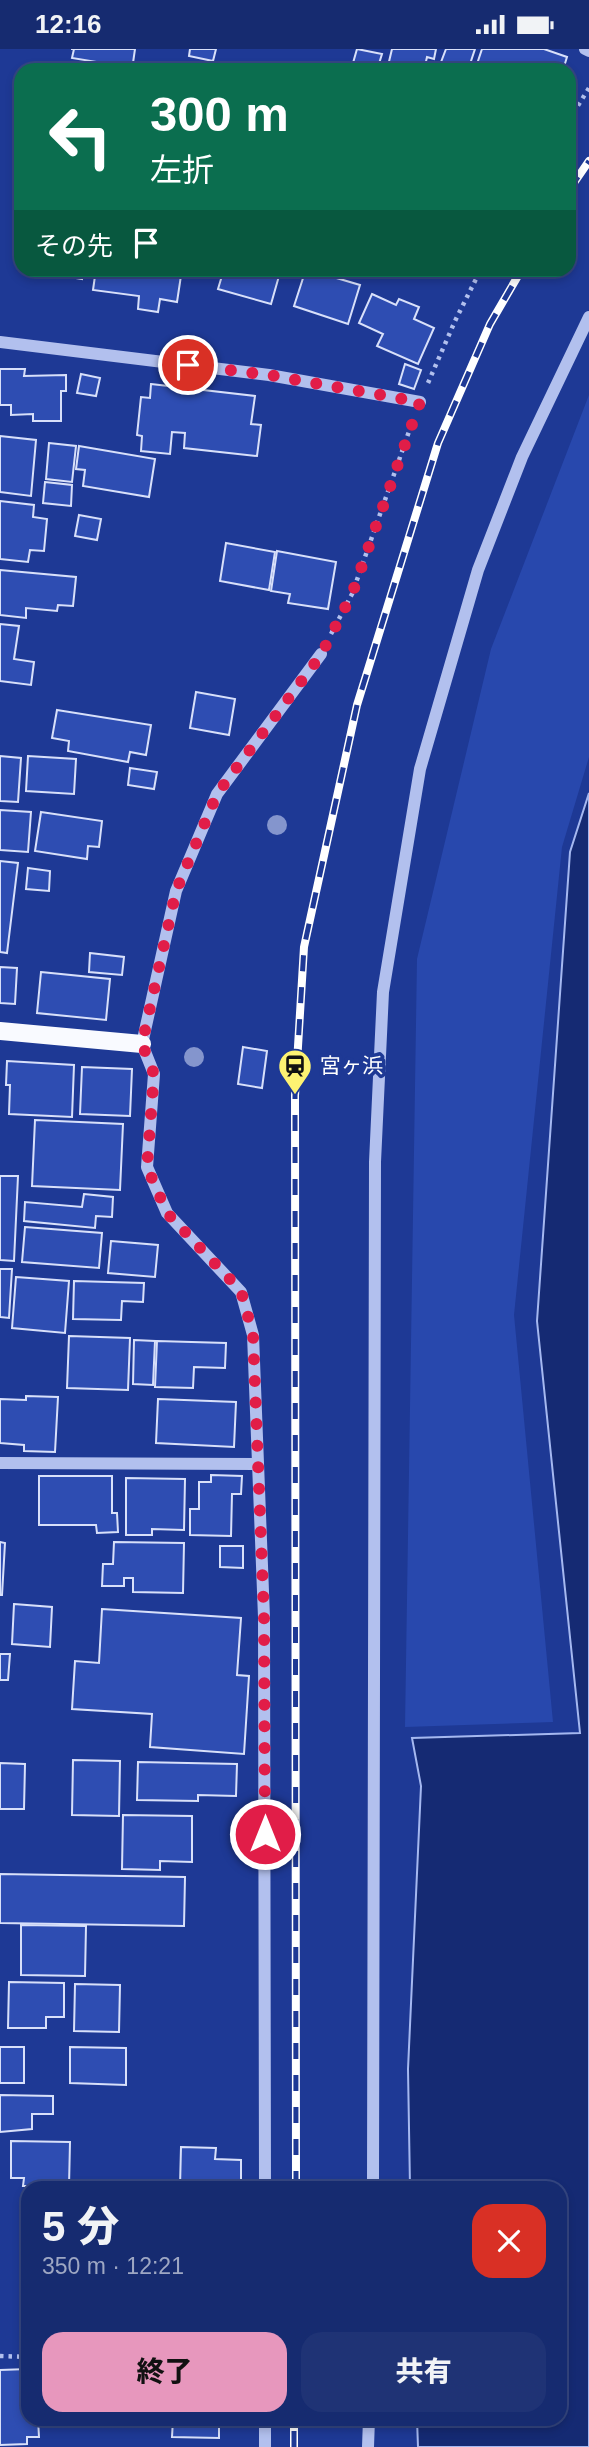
<!DOCTYPE html>
<html lang="ja">
<meta charset="utf-8">
<style>
:root{--surface:#162b70;--page:#1f3375;--text:#f1f3f6;--muted:#9ea7c3;--line:#354783;--accent:#e797bd}
body{margin:0;font-family:Arial,"Noto Sans JP",sans-serif;background:var(--page);color:var(--text);height:100vh;display:flex;flex-direction:column;font-size:26px;white-space:nowrap}
*{box-sizing:border-box;margin:0}
p{font-size:23px;color:var(--muted)}
.icon{flex:none;width:38px;height:38px;fill:none;stroke:currentColor;stroke-width:2;stroke-linecap:round;stroke-linejoin:round}
.map{position:relative;flex:1;overflow:hidden}
.sheet{position:absolute;left:21px;top:2132px;width:546px;height:245px;display:flex;flex-direction:column;background:var(--surface);border-radius:21px;box-shadow:0 4px 10px #0003,0 0 0 2px var(--line)}
.sheet>*{flex:none}
.hud{position:absolute;left:14px;top:14px;width:562px;height:214px;border-radius:21px;box-shadow:0 4px 10px #0003,0 0 0 2px var(--line);background:#0b6e4f;color:#fff;overflow:hidden}
.pin{position:absolute;display:grid;place-items:center;width:60px;height:60px;color:#fff;margin:-30px;border:4px solid #fff;border-radius:50%;box-shadow:0 2px 7px #0007}
.me{position:absolute;width:77px;margin:-38px;rotate:0deg;stroke-linejoin:round;filter:drop-shadow(0 0 5px #0008)}
.turn{display:flex;align-items:center;gap:24px;height:147px;padding:0 21px;font-size:32px}
.turn .icon{width:91px;height:91px;stroke-width:2.5}
.turn b{display:block;font-size:49px;line-height:60px}
.then{display:flex;align-items:center;height:66px;padding:0 21px;background:#0003;gap:14px;font-size:26px}
.round{display:grid;place-items:center;flex:none;width:74px;height:74px;border-radius:21px;background:var(--page)}
.overview{display:flex;align-items:center;justify-content:space-between;height:119px;padding:0 21px}
h1{font-size:42px;font-weight:800;line-height:52px}
.primary-button{display:flex;gap:14px;margin-top:auto;padding:14px 21px}
.primary-button a{flex:1;height:80px;border-radius:21px;background:var(--accent);color:#111;font-size:28px;font-weight:800;line-height:80px;text-align:center}
.primary-button a+a{background:var(--page);color:var(--text)}
.status{display:flex;justify-content:space-between;align-items:center;height:49px;padding:0 35px;background:var(--surface);direction:ltr}
.status svg{height:19px;fill:currentColor}
.map>svg:first-child{display:block}
.green{fill:#2848ad}
.water{fill:#152a73;stroke:#a5b8f0;stroke-width:2}
.building{fill:#2e4db2;stroke:#d8e0fa;stroke-width:2}
.lines{fill:none;stroke-linecap:round;stroke-linejoin:round}
.path{stroke:#b2c0ee;stroke-width:4.5;stroke-dasharray:3.5 5;stroke-linecap:butt}
.minor{stroke:#b2c0ee;stroke-width:12}
.major{stroke:#f9faff;stroke-width:18}
.rail-casing{stroke:#fff;stroke-width:8}
.rail{stroke:#1e3995;stroke-width:5;stroke-dasharray:16;stroke-linecap:butt}
.tree{fill:#8495cd}
.route{stroke:#e11d48;stroke-width:12;stroke-dasharray:0 21.6}
.labels{text-anchor:middle;stroke-width:7;stroke-linejoin:round;paint-order:stroke}
.poi-label{font-size:21px;fill:#fff;stroke:#1e3995;text-anchor:start}
</style>
<div class="status"><b>12:16</b><svg viewBox="0 0 49 12"><path d="M0 12V9h3v3zM5 12V6h3v6zM10 12V3h3v9zM15 12V0h3v12zM26 1h20v11H26zM47 4h2v5h-2z"/></svg></div>
<div class="map">
<svg width="589" height="2398" viewBox="0 0 589 2398">
<rect width="100%" height="100%" fill="#1e3995"/>
<path class="green" d="M589,346v362l-27,90 -48,468 39,407 -148,5 12,-768 74,-310z"/>
<path class="water" d="M589,744v1654h-171l-1,-28h143v-232h-150l-2,-118 13,-283 -9,-48 168,-5 -43,-412 33,-469z"/>
<g class="building">
<path d="M71,0h64l-3,21h-36l1,-8 -25,-4 2,-9z"/>
<path d="M190,0h26l-3,12 -24,-5z"/>
<path d="M357,0l25,5 -5,16h-26z"/>
<path d="M392,0h44l-2,10 -7,-2 -3,13h-37z"/>
<path d="M446,0h29l-7,21h-30z"/>
<path d="M482,0h62l23,8 -4,13h-88z"/>
<path d="M24,220h59l-1,10z"/>
<path d="M96,220h86l-5,33 -17,-3 -2,13 -20,-3 1,-13 -46,-6z"/>
<path d="M224,220h57l-10,35 -53,-15z"/>
<path d="M306,220l54,16 -12,39 -54,-18z"/>
<path d="M372,245l24,11 3,-6 20,8 -5,12 20,9 -16,36 -41,-18 6,-12 -24,-11z"/>
<path d="M405,315l16,6 -7,19 -15,-5z"/>
<path d="M0,320h25l-1,7 42,-1v16h-5v30h-28v-7l-22,1v-10h-11z"/>
<path d="M81,325l19,4 -4,18 -19,-3z"/>
<path d="M151,335l104,12 -4,28 10,1 -4,31 -73,-8 1,-15 -13,-1 -2,22 -29,-3 1,-15 -5,-1 4,-38 9,1z"/>
<path d="M0,387l36,4 -5,56 -31,-4z"/>
<path d="M49,394l27,3 -4,36 -26,-3z"/>
<path d="M79,397l76,13 -6,38 -66,-11 2,-16 -9,-1z"/>
<path d="M45,433l27,3 -1,21 -28,-3z"/>
<path d="M0,452l34,4 -1,12 14,2 -3,32 -14,-1 -2,12 -28,-3z"/>
<path d="M79,466l22,4 -4,21 -22,-4z"/>
<path d="M226,494l49,9 -6,38 -49,-9z"/>
<path d="M277,502l59,11 -8,47 -40,-6 2,-9 -19,-3z"/>
<path d="M0,521l76,7 -3,29 -15,-1 -1,6 -31,-3v10l-26,-3z"/>
<path d="M0,575l19,2 -5,33 20,3 -3,23 -31,-4z"/>
<path d="M196,643l39,7 -6,36 -39,-7z"/>
<path d="M57,661l94,15 -5,30 -16,-3 -2,10 -60,-11 1,-10 -17,-3z"/>
<path d="M0,707l21,2 -3,44 -18,-1z"/>
<path d="M28,707l48,3 -2,35 -48,-3z"/>
<path d="M130,719l27,4 -3,17 -26,-4z"/>
<path d="M0,761l31,2 -3,40 -28,-2z"/>
<path d="M41,763l61,9 -3,26 -11,-1 -1,13 -52,-8z"/>
<path d="M0,812l18,2 -11,90 -7,-1z"/>
<path d="M28,819l22,3 -1,20 -23,-2z"/>
<path d="M90,904l34,4 -2,18 -33,-3z"/>
<path d="M0,918l17,1 -2,36 -15,-1z"/>
<path d="M41,923l69,7 -4,41 -69,-7z"/>
<path d="M243,998l24,4 -5,37 -24,-4z"/>
<path d="M7,1012l67,4 -2,52 -63,-3 1,-29h-4z"/>
<path d="M82,1018l50,2 -2,47 -50,-2z"/>
<path d="M35,1071l88,4 -3,66 -88,-4z"/>
<path d="M0,1127h18l-4,85 -14,-1z"/>
<path d="M84,1145l29,3 -1,20 -16,-1 -1,12 -71,-7 1,-19 57,5z"/>
<path d="M25,1178l77,6 -3,35 -77,-6z"/>
<path d="M111,1192l47,4 -3,32 -47,-4z"/>
<path d="M0,1220h12l-3,49 -9,-1z"/>
<path d="M16,1228l53,4 -4,52 -53,-5z"/>
<path d="M74,1232l70,2 -1,19 -21,-1 -1,19 -48,-1z"/>
<path d="M69,1287l61,2 -2,52 -61,-2z"/>
<path d="M134,1291l21,1 -2,44 -20,-1z"/>
<path d="M157,1292l69,2 -1,25 -31,-1 -1,21 -38,-1z"/>
<path d="M26,1347l32,1 -3,55 -31,-1v-6l-24,-2v-44l26,1z"/>
<path d="M158,1350l78,3 -2,45 -78,-4z"/>
<path d="M211,1426l31,1 -1,18h-9l-1,42 -41,-1v-26h9v-27h12z"/>
<path d="M39,1427h73v37h5l1,19 -21,1 -1,-8h-57z"/>
<path d="M126,1429l59,1 -1,51 -32,-1v6h-26z"/>
<path d="M0,1493l5,1 -3,52h-2z"/>
<path d="M114,1493l70,1 -1,50 -50,-1v-14h-9v8h-22l1,-22h10z"/>
<path d="M220,1497h23v22l-23,-1z"/>
<path d="M14,1555l38,3 -2,40 -38,-3z"/>
<path d="M102,1560l139,9 -4,57 12,1 -5,78 -94,-7 2,-33 -80,-5 3,-48 24,2z"/>
<path d="M0,1605h10l-2,26h-8z"/>
<path d="M73,1711l47,1 -1,55 -47,-1z"/>
<path d="M138,1713l99,2 -1,32 -38,-1v6l-61,-1z"/>
<path d="M0,1714l25,1 -1,45h-24z"/>
<path d="M123,1766l69,1v46l-32,-1v9l-38,-1z"/>
<path d="M0,1825l185,3 -1,49 -184,-3z"/>
<path d="M21,1876l65,1 -1,50 -64,-1z"/>
<path d="M9,1933l55,1v34h-18v11h-38z"/>
<path d="M75,1935l45,1 -1,47 -45,-1z"/>
<rect x="0" y="1998" width="24" height="36"/>
<path d="M70,1998l56,1v37l-56,-2z"/>
<path d="M0,2046l53,1v18h-21v15l-32,3z"/>
<path d="M11,2092l59,1 -1,44h-46l1,-8h-13z"/>
<path d="M181,2098l35,1 -1,11 26,1v27h-61z"/>
<path d="M28,2320v50h10l1,18h-12v7l-27,1v-75z"/>
<path d="M173,2370h46v19l-47,-1z"/>
</g>
<g class="lines">
<g class="path">
<path d="M569,71l20,-32"/>
<path d="M428,334l27,-62 26,-52"/>
<path d="M331,585l21,-40 60,-171"/>
<path d="M0,2307l28,1"/>
</g>
<g class="minor">
<path d="M585,0l4,2"/>
<path d="M0,293l269,33 151,27"/>
<path d="M0,1414l258,1"/>
<path d="M265,2138l-1,-570 -11,-282 -12,-43 -74,-79 -20,-46 7,-93 -12,-30 34,-153 41,-97 104,-140"/>
<path d="M373,2138l2,-1025 8,-170 37,-223 58,-199 44,-113 67,-140"/>
<path d="M265,2370v28"/>
<path d="M368,2398l1,-28"/>
</g>
<path class="major" d="M0,982l142,13"/>
<g class="rail-casing">
<g id="rail">
<path d="M569,141l20,-29"/>
<path d="M296,2138l-1,-1091 9,-149 53,-242 81,-262 52,-119 32,-55"/>
<path d="M294,2398v-28"/>
</g>
</g>
<use href="#rail" class="rail"/>
</g>
<g class="tree">
<circle cx="277" cy="776" r="10"/>
<circle cx="194" cy="1008" r="10"/>
</g>
<g class="lines">
<path class="route" d="M188,316l81,10 151,27 -68,192 -31,61 -104,139 -41,97 -34,153 12,30 -7,93 20,46 74,78 12,44 11,281 1,218"/>
</g>
<defs>
<g id="station-pin" transform="scale(1.75)"><path d="M0 17L-7.5 6A9.5 9.5 0 1 1 7.5 6Z" fill="#fdf272" stroke="#1e3995"/><path d="M-3-6H3Q5-6 5-4V2Q5 4 3 4L4.5 6H3L1.5 4h-3L-3 6H-4.5L-3 4Q-5 4-5 2V-4Q-5-6-3-6ZM-3.5-4v3h7v-3ZM-3.5 1v1.5H-2V1ZM2 1v1.5H3.5V1Z" fill="#111"/></g>
</defs>
<g fill-rule="evenodd">
<use href="#station-pin" x="295" y="1017"/>
</g>
<g class="labels">
<g class="poi-label">
<text x="320" y="1024">宮ヶ浜</text>
</g>
</g>
</svg>
<div class="pin" style="left:188px;top:316px;background:#d93025"><svg class="icon" aria-label="arrive" viewBox="0 0 24 24"><path d="M6 21V4h12l-3 4 3 4H6"/></svg></div>
<svg class="me" style="left:265px;top:1785px" viewBox="-20 -20 40 40"><circle r="17" fill="#e11d48" stroke="#fff" stroke-width="3"/><path d="M0-11L8 9 0 5-8 9z" fill="#fff"/></svg>
<div class="hud">
<div class="turn"><svg class="icon" aria-label="left" viewBox="0 0 24 24"><path d="M17 20v-9H6M10 6l-5 5 5 5"/></svg><div><b>300 m</b>左折</div></div>
<div class="then">その先<svg class="icon" aria-label="arrive" viewBox="0 0 24 24"><path d="M6 21V4h12l-3 4 3 4H6"/></svg></div>
</div>
<section class="sheet">
<div class="overview"><div><h1>5 分</h1><p>350 m · 12:21</p></div><a class="round" style="background:#d93025;color:#fff"><svg class="icon" aria-label="close" viewBox="0 0 24 24"><path d="M6 6l12 12M18 6L6 18"/></svg></a></div>
<div class="primary-button"><a>終了</a><a>共有</a></div>
</section>
</div>
